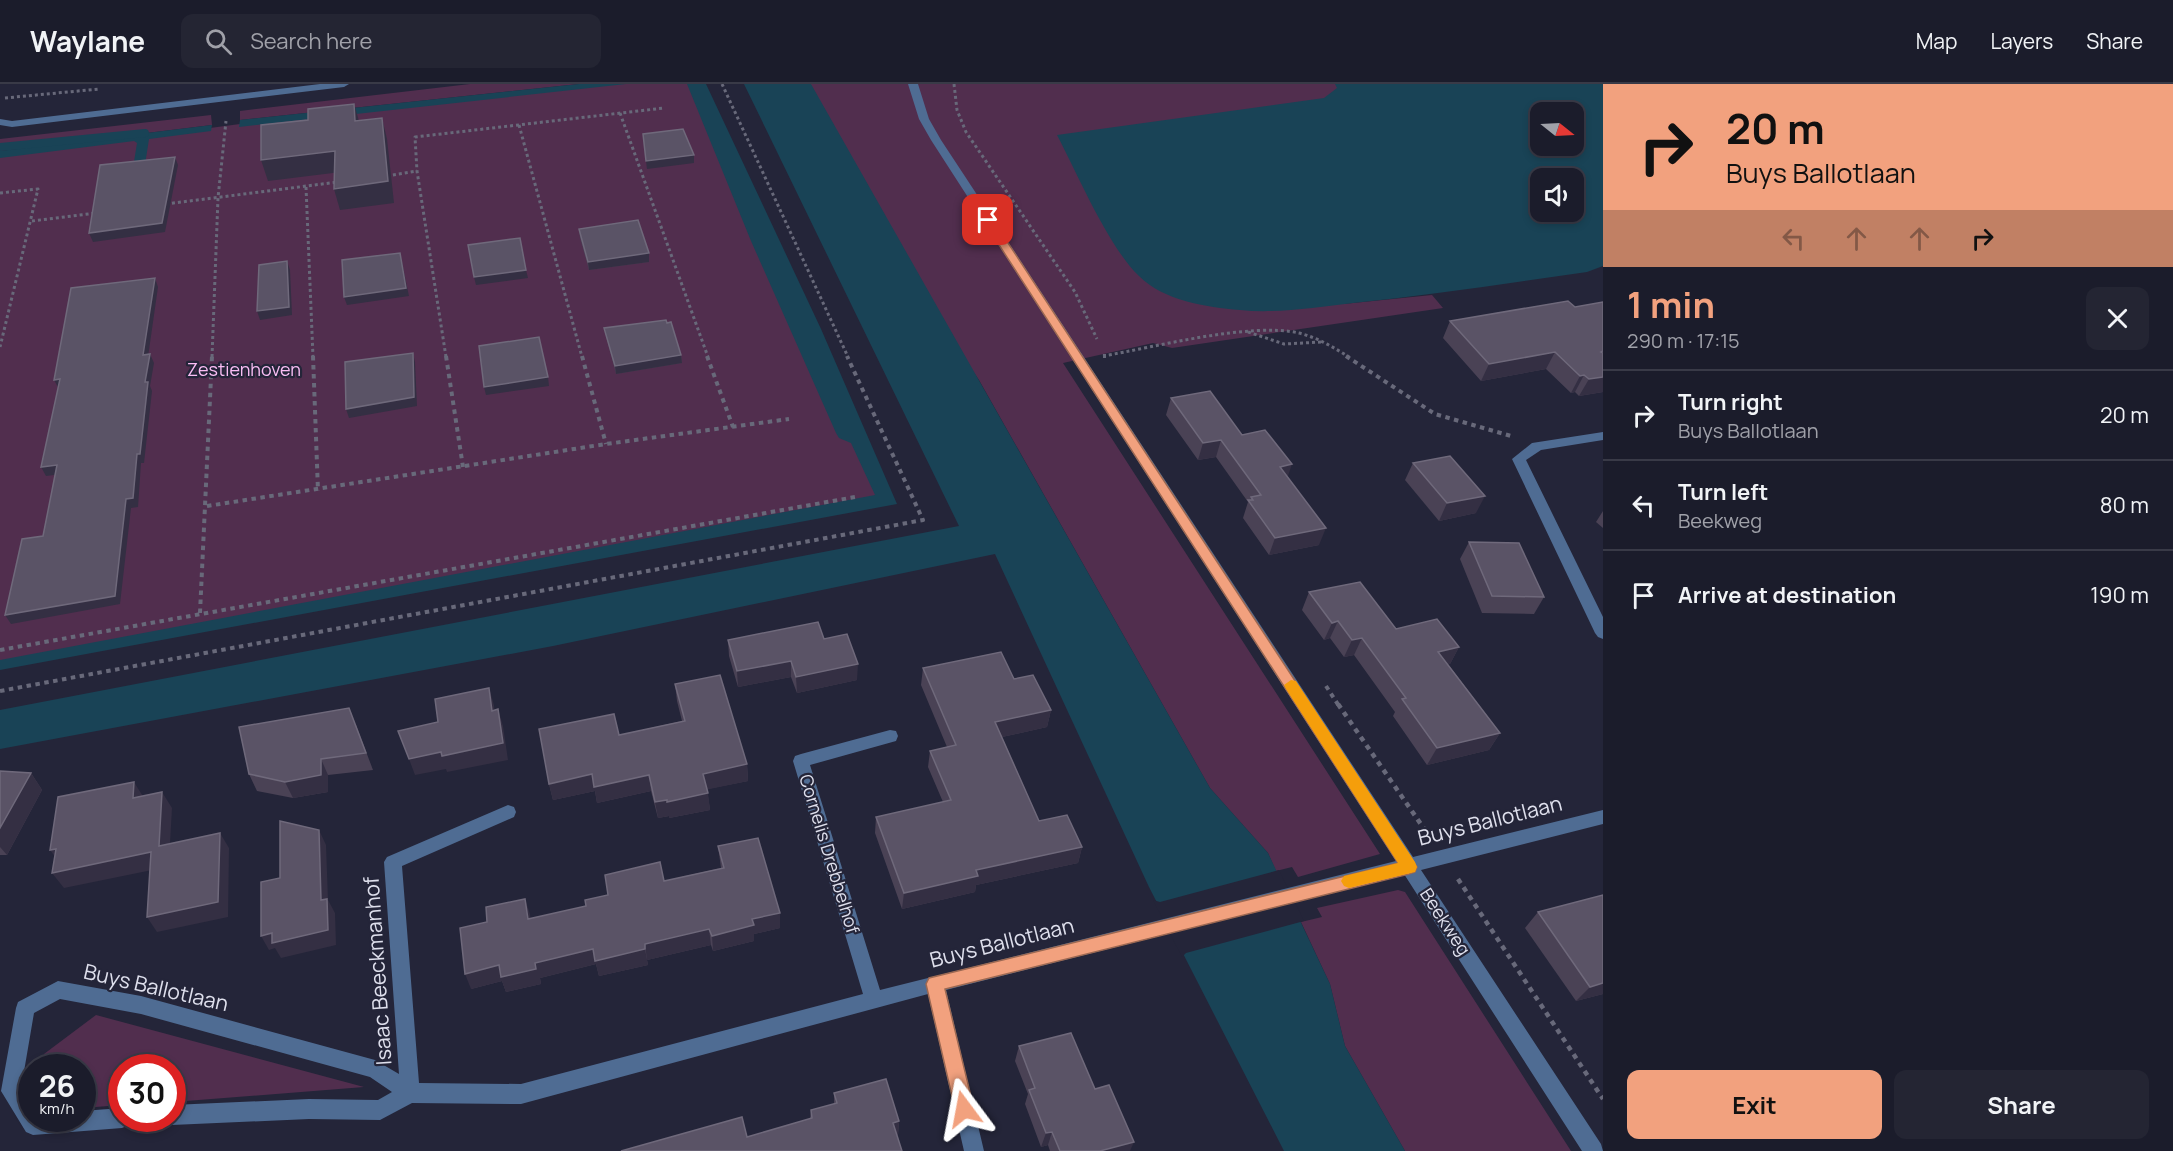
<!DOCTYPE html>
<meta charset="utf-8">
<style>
:root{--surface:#1b1c2b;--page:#242533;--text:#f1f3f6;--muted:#a0a1a9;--line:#393a47;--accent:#f2a17e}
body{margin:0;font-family:Manrope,sans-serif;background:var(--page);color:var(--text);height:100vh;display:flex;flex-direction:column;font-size:22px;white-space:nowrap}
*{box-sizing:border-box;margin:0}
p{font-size:20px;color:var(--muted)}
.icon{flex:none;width:33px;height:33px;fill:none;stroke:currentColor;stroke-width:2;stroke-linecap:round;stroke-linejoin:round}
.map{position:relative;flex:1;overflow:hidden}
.panel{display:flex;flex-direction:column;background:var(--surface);width:570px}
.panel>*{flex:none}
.banner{background:#f2a17e;color:#111;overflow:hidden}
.needle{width:39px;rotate:108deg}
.tools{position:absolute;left:1530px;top:18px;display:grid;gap:12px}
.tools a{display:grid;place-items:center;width:54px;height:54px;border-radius:12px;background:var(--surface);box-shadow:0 3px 9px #0003,0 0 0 2px var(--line);font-size:30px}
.speed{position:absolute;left:18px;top:970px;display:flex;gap:12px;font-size:30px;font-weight:700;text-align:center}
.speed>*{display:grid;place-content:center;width:78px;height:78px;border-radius:50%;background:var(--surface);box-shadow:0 3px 9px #0003,0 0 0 2px var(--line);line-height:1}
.speed small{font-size:15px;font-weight:400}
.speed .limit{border:9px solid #d22;background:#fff;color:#111}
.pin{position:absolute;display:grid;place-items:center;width:51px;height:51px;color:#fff;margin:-26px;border-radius:12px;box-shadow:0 3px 9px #0006}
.me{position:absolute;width:66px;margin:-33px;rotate:347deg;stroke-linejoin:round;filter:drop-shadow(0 0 4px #0008)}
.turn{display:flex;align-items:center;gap:21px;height:126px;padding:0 24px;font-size:27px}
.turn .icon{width:78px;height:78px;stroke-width:2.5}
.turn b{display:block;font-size:42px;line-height:51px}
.lanes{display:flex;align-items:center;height:57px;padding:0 24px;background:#0003;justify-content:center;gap:30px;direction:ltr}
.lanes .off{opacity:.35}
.round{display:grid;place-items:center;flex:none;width:63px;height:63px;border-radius:12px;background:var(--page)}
.head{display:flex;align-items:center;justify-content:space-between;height:102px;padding:0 24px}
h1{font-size:36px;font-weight:700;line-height:45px;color:var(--accent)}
.cta{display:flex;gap:12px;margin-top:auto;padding:12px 24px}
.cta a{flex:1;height:69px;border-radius:12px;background:var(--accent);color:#111;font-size:24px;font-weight:700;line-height:69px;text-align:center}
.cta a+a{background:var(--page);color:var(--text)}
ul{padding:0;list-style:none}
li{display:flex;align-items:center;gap:18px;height:90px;padding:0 24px;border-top:2px solid var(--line)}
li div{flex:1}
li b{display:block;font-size:22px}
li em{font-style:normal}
header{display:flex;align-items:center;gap:36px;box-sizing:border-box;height:84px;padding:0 30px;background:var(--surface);border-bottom:2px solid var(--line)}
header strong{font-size:28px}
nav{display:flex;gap:33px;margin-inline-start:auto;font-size:21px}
.search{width:420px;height:54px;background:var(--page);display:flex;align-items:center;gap:15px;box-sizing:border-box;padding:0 21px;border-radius:12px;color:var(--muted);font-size:22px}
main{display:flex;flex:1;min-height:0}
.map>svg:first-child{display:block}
.green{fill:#512e4e;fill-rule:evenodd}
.water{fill:#194356;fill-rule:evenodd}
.pier{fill:#242539}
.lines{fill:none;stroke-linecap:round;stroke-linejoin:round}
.stream{stroke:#194356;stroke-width:8}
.path-far2{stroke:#68697a;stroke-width:3;stroke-dasharray:3 3;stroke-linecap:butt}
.path-far1{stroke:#68697a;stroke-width:4;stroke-dasharray:4.5 4.5;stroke-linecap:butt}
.path{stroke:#68697a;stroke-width:4.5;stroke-dasharray:5 5;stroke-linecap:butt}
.minor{fill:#4f6c93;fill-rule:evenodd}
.wall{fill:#4a4255}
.shaded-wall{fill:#342f43}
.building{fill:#5a5366;stroke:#6f697b;stroke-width:1.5}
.route{fill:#f2a17e;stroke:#9d6952;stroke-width:1.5}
.slow{fill:#f59e0b}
.labels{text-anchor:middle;stroke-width:4.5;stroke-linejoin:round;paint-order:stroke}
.park-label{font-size:18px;fill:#fabdf4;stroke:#242539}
.street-label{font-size:18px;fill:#dfe0ed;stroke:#242539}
.near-street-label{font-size:21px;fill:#dfe0ed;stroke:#242539}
</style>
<header>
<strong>Waylane</strong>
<div class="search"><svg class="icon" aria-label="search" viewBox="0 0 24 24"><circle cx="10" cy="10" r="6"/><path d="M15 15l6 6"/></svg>Search here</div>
<nav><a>Map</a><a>Layers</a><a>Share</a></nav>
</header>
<main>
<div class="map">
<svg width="1603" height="1067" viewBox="0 0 1603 1067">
<rect width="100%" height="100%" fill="#242539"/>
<g class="green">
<path d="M470,0h109l-339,36v-9z"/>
<path d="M601,0h100l183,416 -884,164v-508l240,-32z"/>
<path d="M777,0h826v134l-260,86 89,-9 11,13 -271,40 -19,-5 -90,20 317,491 -82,23 -6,-10 -16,4 -8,-18 -58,-65 -231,-408zM1540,28h34v34h-34zM1540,94h34v34h-34z"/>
<path d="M211,31l1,10 -212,26v-12z"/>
<path d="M1398,806l7,2 166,259h-166l-60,-105 -15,-62 -29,-62 21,-5 -5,-9z"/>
<path d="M96,931l268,72 -191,15 -1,-34h-50l-1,37 -38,3 -1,-40h-40l2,-14z"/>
</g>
<g class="water">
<path d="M579,0h47l-387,43 1,-7z"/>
<path d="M687,0h19l115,245 76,175 -897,166v-10l875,-165 -24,-52 -12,-5 -3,-5 -85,-192z"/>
<path d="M744,0h67l399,704 58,65 62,131 15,62 60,105h-121l-135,-264 -154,-333 -442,92 -553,103v-39l959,-184z"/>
<path d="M1335,0h268v182l-16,6c-78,11 -156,23 -234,31 -36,4 -76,11 -113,7 -34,-3 -76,-9 -101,-34 -30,-28 -62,-103 -82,-141l267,-37 13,-10zM1540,28h34v34h-34zM1540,94h34v34h-34z"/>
<path d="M212,41l-1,6 -62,8 -9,58 -12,2 9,-56 -3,-2 -134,17v-7z"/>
</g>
<path class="pier" d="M1279,786l25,51 -118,32 -4,4 -29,-57 7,2z"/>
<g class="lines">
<path class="stream" d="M0,63l145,-14"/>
<g class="path-far2">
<path d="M722,0l126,273"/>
<path d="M954,0l3,26 9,22 109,160 22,47"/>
<path d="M5,14l94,-9"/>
<path d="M620,29l88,244"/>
<path d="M519,41l63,232"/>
<path d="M387,92l30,-5"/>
<path d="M306,103l7,170"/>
<path d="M0,109l38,-4 -38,158"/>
<path d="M166,120l172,-22"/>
<path d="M32,137l64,-8"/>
<path d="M1248,248l36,12 38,-2"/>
<path d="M1103,272c53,-9 146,-34 196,-23 19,5 34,14 50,24"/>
<path d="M212,273l6,-159 8,-77"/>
<path d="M446,273l-29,-186 -2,-34 249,-29"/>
</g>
<g class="path-far1">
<path d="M313,272l5,135"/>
<path d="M446,272l17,111"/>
<path d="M582,272l24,88"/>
<path d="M707,272l26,71"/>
<path d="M1103,272h3"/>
<path d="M1346,272l89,58 76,22"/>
<path d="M207,422l399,-62 183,-25"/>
<path d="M200,529l12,-257"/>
<path d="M0,566l855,-153"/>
<path d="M1326,602l13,20"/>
<path d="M0,607l923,-171 -76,-164"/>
</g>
<g class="path">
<path d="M1338,620l89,129"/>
<path d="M1458,795l145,220"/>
</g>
<g class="minor">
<path d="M320,0h29l-5,3 -332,40 -12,-2v-6l12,2z"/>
<path d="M908,0h10l11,35 12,21 472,717 190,-47v14l-182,46 180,274 2,7h-21l-178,-277 -458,116 38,161h-20l-36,-157 -407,110 -109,-1 -32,17 -71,-1 -137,6 -8,-6h8v-14l137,-6 69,1 14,-8 -22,-15 -229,-63 -81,-15 -26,14 -13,76 11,16v14h50v-8l40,-3v11h10l-3,6 -7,3 -89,7 -7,-3 -25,-41 15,-83 2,-6 40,-21 83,15 234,64 24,14 -15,-212 3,-5 121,-52 6,2 2,5 -2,5 -112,49 17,217 102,1 342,-90 -70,-233 2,-5 6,-2 89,-24 6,1 2,5 -2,5 -86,24 70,225 516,-129 -465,-721 -12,-21z"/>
<path d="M1603,348v8l-62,10 -15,10 77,157v22l-5,-2 -3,-4 -83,-174 20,-16z"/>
</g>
</g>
<g class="wall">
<path d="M579,145l70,24v9l-60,8 -9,-32z"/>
<path d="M1568,217l35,91 -24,4 -4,-4 -4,1 -25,-24 -65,12 -38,-43 7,-17z"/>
<path d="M604,244l77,27 1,8 -66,11 -10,-38z"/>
<path d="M1171,314l71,37 45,42 32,68 -50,10 -26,-37 5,-16 -32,-45 -18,3 -32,-45z"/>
<path d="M1413,379l63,50 -37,8 -34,-41z"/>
<path d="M1603,427v17l-7,-6z"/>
<path d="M1469,458l75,55 -10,17 -52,-1 -22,-54z"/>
<path d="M1309,508l87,37 63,18 -9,17h-2l52,69 -11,17 -62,15 -34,-49 2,-4 -41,-57 -10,2 -14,-19 -6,2 -22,-30z"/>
<path d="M824,555l33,41 -60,13 -6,-16 -53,10 -9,-31 -1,-16z"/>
<path d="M923,584l91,11 37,31 -4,17 -45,10 37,84 43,26 -4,16 -102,22 -1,7 -73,17 -27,-76 1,-16 67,-15 -15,-35 2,-16 17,-4 -26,-62z"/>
<path d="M675,600l72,80 1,17 -41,8 3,21 -41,8v-2l-11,2 -7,-27 -54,12 -2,-12 -42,9 -4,-16 70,-49 63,-14 -5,-20z"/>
<path d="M356,641l17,45 -45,5v17l-35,6 -36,-7 -8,-17z"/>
<path d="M0,687l31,2 11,17 -35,65h-7z"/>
<path d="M718,762l62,67v15l-26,6v7l-41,10 -2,-6 -64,15 1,5 -49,11 -3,-12 -56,14 1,6 -35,8 -4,-11 -31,8 59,-75v5l56,-13 78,-25 57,-13z"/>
<path d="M1538,828l65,82 -27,7 -51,-73z"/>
<path d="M1019,962l76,43 35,62h-80l-2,-6 -7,2 -16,-43 3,-10 -13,-33z"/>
<path d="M834,1009l65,28 -1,14 -151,2 63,-18 1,-9 23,-6z"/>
</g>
<g class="shaded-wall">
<path d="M354,20l6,20 -5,-3z"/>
<path d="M382,34l5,21 7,64 -54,7 -6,-21z"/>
<path d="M335,67l6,21 -73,9 -7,-21z"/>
<path d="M694,71v8l-47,6 -1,-8z"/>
<path d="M175,73l3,8 -13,67 -72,10 -4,-9z"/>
<path d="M400,169l9,43 -62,9 -3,-8z"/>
<path d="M649,169v9l-60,8 -1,-8z"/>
<path d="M287,177l3,9 2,45 -32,5 -3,-9z"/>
<path d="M526,186l2,8 -52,7 -2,-8z"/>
<path d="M155,194l3,9 -11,77 -4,-9z"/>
<path d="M1555,268l-9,17 -65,12 8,-17z"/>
<path d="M413,269l2,9 2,44 -68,12 -3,-9z"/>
<path d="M150,270l4,9 -4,23 2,5 -8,72h-3l-3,44 -7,1 -11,96 -109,20 -6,-9 121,-116 11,-45 8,-72z"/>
<path d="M681,271l1,8 -66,11 -1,-8z"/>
<path d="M1584,291l-9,17 -4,1 9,-17z"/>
<path d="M548,293l1,9 -63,9 -2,-8z"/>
<path d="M1603,293v15l-24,4 10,-17z"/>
<path d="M60,295l-1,10 -5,-9z"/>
<path d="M1221,356l-5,17 -18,3 5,-17z"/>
<path d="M1292,380l-6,18 -6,-15z"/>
<path d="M57,381l5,9 -16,2 -5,-9z"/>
<path d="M1485,412l-9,17 -37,8 8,-18z"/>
<path d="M1326,444l-7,17 -50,10 6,-17z"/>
<path d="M1338,537l-8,17 -6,2 8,-17z"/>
<path d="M1362,554l-8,17 -10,2 8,-17z"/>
<path d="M1459,563l-9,17 -21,5 9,-17z"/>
<path d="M791,577v16l-53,10 -1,-16z"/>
<path d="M858,580l-1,16 -60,13 -1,-16z"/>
<path d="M489,604l5,17 2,23 -4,-17z"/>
<path d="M498,625l5,17 5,34 -61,12 -1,-3 -31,6 -6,-16z"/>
<path d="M1051,626l-4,17 -54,12 2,-17z"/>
<path d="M1500,649l-11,17 -62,15 10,-17z"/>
<path d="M321,675l7,16v17l-35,6 -8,-16z"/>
<path d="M747,680l1,17 -43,9 -2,-16z"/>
<path d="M31,689l11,17 -35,65 -7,-8v-19z"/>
<path d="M592,690l57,1 2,16 -54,12 -2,-12 -42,9 -4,-16z"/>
<path d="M134,698l10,16h-11z"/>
<path d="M162,708l10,16 -3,53 -10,-15z"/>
<path d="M708,709l2,17 -41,8v-2l-11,2 -3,-16z"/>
<path d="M319,746l7,15 2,55 7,13 1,32 -55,13 -6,-10 -6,2 -8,-14 60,-36z"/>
<path d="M220,749l9,15 -1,69 -71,15 -10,-15z"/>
<path d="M1082,763l-4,16 -102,22 -1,7 -73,17 2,-16 72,-23z"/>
<path d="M56,765l6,17 -12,-16z"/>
<path d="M151,768l11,16 -98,20 -12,-15z"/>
<path d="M525,815l5,15 2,21 -4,-16z"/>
<path d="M780,829v15l-26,6v7l-41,10 -1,-15 40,-17z"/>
<path d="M709,845l2,16 -64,15 -2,-16z"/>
<path d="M593,865h52l3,16 -49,11 -3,-12 -56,14 1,6 -35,8 -4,-11 -31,8 -6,-15 34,-9z"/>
<path d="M1603,899v11l-27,7 14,-14z"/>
<path d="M899,1037l-1,14 -7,1 2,-13z"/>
<path d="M1052,1048l-4,13 -7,2 5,-14z"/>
<path d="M1134,1058l-4,9h-30z"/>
</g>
<g class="building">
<path d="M354,20l1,17 27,-3 6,63 -54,8 1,-38 -74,9v-35l47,-5v-11z"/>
<path d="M683,45l11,26 -48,6 -3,-27z"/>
<path d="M175,73l-13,66 -73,10 11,-68z"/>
<path d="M638,136l11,33 -61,9 -9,-33z"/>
<path d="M520,154l6,32 -52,7 -6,-32z"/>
<path d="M400,169l6,35 -62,9 -2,-37z"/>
<path d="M287,177l2,46 -32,4 2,-46z"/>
<path d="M155,194l-12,77 7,-1 -5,28h3l-8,72h-3l-4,44 -7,1 -11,97 -110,19 17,-76 21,-3 14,-71 -16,2 19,-88 -6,1 17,-92z"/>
<path d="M1568,217l7,6 28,-5v49l-2,1 2,1v24l-14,2 -5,-4 -4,1 -25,-24 -66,12 -39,-43z"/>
<path d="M666,236l1,3 4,-1 10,33 -66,11 -11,-38z"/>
<path d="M539,253l9,40 -64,10 -5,-41z"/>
<path d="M413,269l1,44 -68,12 -1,-47z"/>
<path d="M1210,307l32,44 23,-5 27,34 -12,3 46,61 -51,10 -27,-38h5l-2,-3 10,-2 -40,-55 -18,3 -32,-45z"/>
<path d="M1450,372l35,40 -38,7 -34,-40z"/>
<path d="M1469,458l50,1 25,54 -52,-1z"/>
<path d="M1360,498l36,47 41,-10 22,28 -21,5 62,81 -63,15 -35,-49 4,-1 -44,-60 -10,2 -14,-19 -6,2 -23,-31z"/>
<path d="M818,538l6,17 23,-5 11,30 -62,13 -5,-16 -54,10 -9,-31z"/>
<path d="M1001,568l13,27 19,-4 18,35 -56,12 44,99 28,-6 15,32 -106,23 2,6 -74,17 -28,-76 75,-17 -21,-49 26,-6 -33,-77z"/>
<path d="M720,591l27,89 -44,10 5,19 -41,9v-2l-12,2 -6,-27 -55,12 -2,-13 -43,10 -10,-55 75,-15 5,21 66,-14 -10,-37z"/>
<path d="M489,604l3,23 6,-2 5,34 -61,13 -1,-4 -32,7 -11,-28 40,-9 -3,-23z"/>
<path d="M349,624l17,45 -45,6v16l-36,7 -36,-8 -10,-47z"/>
<path d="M0,687l31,2 -31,55z"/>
<path d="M134,698l-1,16 29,-6 -3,54 61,-13 -2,69 -71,15 4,-65 -99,21 4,-24 -6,1 8,-53z"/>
<path d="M280,737l39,9 2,70 6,-1 1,31 -56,13v-10l-11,3v-54l19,-4z"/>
<path d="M758,754l22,75 -28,6 2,6 -42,11 -3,-7 -64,15v5l-50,12 -2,-12 -58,14 1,6 -35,8 -2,-12 -34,9 -5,-46 27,-6 -1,-15 39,-8 3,20 58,-13 -1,-6 23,-5 -3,-20 55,-13 4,19 60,-13 -6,-22z"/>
<path d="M1603,811v88l-13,4 -52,-75z"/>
<path d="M1071,949l24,56 14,-4 25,57 -34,9h-40l-8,-19 -6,1 -17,-43 6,-2 -16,-42z"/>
<path d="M886,995l13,42 -6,2 9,28h-281l121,-34 5,20 65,-19 -1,-8 26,-7 -3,-10z"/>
</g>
<path class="route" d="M988,133l5,3 424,647 -2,5 -6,2 -464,115 29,120 -3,6 -7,3 -6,-3 -3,-6 -29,-125 3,-6 469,-115 -415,-643z"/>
<path class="slow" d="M1291,596l5,1 119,181 2,5 -2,5 -66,16 -5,-2 -3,-5 3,-5 54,-13 -112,-174 -2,-4z"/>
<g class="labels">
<g class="park-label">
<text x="244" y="292">Zestienhoven</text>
</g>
<g class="street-label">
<text transform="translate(829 770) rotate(73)" y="6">Cornelis Drebbelhof</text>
<text transform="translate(1445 838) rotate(57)" y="6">Beekweg</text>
</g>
<g class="near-street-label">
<text transform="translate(1490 737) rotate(-14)" y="7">Buys Ballotlaan</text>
<text transform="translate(1002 859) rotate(-14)" y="7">Buys Ballotlaan</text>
<text transform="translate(378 887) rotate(-94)" y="7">Isaac Beeckmanhof</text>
<text transform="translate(156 904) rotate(13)" y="7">Buys Ballotlaan</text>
</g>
</g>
</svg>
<div class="tools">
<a><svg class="needle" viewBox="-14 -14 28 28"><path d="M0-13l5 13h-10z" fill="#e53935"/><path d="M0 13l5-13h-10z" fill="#a0a1a9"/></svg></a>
<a><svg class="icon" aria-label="sound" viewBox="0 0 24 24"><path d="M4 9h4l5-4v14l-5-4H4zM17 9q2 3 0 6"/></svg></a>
</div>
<div class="speed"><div>26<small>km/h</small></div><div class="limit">30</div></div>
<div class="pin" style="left:988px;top:136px;background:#d93025"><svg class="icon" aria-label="arrive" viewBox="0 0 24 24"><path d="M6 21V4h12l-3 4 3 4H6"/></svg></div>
<svg class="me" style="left:964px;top:1025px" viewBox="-20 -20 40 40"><path d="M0-17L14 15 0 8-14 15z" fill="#f2a17e" stroke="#fff" stroke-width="4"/></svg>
</div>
<section class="panel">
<div class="banner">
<div class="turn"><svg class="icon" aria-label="right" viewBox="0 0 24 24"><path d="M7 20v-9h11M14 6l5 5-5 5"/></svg><div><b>20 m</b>Buys Ballotlaan</div></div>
<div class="lanes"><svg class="icon off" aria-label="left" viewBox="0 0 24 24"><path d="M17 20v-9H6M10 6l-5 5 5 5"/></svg><svg class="icon off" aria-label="ahead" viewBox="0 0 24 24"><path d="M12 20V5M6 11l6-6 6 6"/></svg><svg class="icon off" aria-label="ahead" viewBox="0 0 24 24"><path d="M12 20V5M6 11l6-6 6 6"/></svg><svg class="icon" aria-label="right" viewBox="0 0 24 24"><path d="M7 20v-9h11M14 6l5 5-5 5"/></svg></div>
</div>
<div class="head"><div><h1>1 min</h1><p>290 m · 17:15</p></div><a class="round"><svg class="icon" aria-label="close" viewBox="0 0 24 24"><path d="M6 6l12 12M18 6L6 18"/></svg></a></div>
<ul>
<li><svg class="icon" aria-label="right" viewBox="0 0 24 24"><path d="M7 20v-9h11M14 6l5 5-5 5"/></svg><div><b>Turn right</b><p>Buys Ballotlaan</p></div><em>20 m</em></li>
<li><svg class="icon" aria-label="left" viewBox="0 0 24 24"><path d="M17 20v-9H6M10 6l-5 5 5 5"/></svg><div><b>Turn left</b><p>Beekweg</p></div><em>80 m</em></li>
<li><svg class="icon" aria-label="arrive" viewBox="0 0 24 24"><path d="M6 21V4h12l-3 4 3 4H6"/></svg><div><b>Arrive at destination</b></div><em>190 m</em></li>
</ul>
<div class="cta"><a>Exit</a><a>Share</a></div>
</section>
</main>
